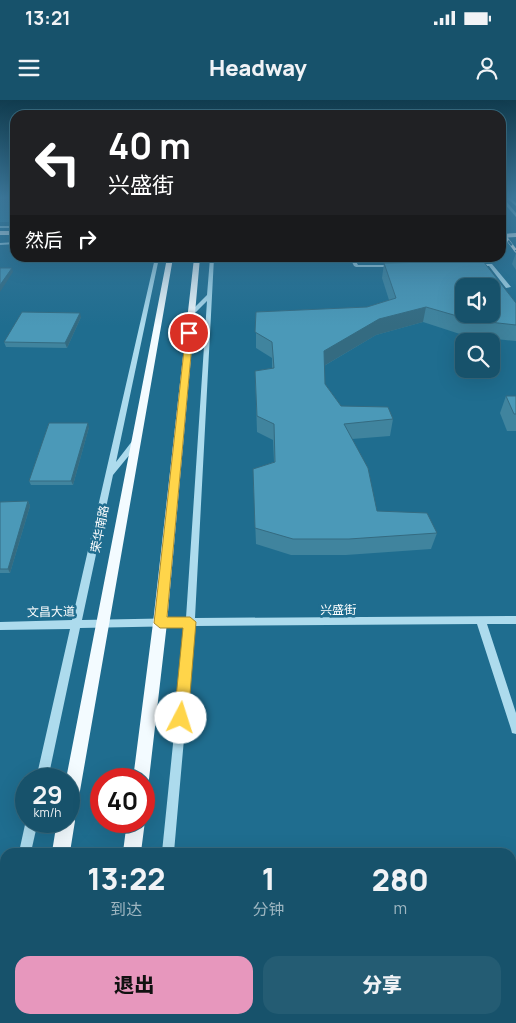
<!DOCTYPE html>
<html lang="zh">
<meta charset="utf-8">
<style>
:root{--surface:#17526b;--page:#245c73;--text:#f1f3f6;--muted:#9eb6c1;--line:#36697e;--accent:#e797bd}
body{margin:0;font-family:Manrope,"Noto Sans SC",sans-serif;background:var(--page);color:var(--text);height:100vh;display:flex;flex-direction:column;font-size:19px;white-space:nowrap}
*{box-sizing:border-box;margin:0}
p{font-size:16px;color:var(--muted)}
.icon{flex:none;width:28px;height:28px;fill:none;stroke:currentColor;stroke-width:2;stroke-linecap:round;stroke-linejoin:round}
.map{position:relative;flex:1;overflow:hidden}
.drawer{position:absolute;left:0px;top:748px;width:516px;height:176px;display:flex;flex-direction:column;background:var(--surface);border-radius:15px 15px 0 0;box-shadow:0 5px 20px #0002,0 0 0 1px var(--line)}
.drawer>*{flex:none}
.top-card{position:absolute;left:10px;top:10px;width:496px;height:152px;border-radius:15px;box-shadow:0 5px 20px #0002,0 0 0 1px var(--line);background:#202124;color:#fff;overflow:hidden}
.fabs{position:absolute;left:455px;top:178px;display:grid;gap:10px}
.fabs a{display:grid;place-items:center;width:45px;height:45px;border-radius:10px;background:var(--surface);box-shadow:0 5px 20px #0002,0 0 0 1px var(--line);font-size:25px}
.speed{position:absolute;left:15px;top:668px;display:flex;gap:10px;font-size:25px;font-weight:700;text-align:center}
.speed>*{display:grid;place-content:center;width:65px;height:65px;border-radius:50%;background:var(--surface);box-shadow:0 5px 20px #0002,0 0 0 1px var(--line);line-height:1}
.speed small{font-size:12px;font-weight:400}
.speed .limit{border:8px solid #d22;background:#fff;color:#111}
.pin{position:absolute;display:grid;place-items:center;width:42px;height:42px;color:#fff;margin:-21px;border:2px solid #fff;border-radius:50%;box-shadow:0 1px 5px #0007}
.me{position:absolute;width:55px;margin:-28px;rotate:5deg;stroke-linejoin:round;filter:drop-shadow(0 0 4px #0008)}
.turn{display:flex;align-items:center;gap:18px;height:105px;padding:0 15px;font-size:22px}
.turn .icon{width:65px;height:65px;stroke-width:2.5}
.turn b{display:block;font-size:35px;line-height:42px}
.then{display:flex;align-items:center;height:48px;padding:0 15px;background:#0003;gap:10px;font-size:19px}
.eta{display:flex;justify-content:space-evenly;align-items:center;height:85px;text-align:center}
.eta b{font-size:30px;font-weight:800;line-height:35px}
.cta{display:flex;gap:10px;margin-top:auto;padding:10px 15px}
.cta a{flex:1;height:58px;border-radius:15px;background:var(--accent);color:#111;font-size:20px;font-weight:800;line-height:58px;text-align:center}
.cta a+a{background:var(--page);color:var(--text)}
.status{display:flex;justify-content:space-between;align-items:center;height:35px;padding:0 25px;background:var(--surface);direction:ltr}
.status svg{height:14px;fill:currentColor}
header{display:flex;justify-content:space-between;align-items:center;height:65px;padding:0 15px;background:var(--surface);font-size:22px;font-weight:800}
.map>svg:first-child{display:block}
.green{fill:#2f87aa}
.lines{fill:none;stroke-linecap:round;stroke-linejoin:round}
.minor{fill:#addbed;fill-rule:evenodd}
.major{fill:#f3fbff;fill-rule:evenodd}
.rail-casing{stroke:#fff;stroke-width:3}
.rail{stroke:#1f6d8f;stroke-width:2;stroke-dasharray:6;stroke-linecap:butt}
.wall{fill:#40849e}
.shaded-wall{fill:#346b81}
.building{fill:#4b99b8;stroke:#346b81;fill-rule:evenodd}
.route{fill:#ffd54a;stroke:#a68a30}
.labels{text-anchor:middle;stroke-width:5;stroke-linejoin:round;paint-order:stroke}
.street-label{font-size:12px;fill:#fff;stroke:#1f6d8f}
</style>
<div class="status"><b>13:21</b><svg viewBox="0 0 49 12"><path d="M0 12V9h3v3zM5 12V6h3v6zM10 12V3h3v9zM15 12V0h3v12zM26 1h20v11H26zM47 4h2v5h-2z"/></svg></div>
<header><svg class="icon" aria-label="menu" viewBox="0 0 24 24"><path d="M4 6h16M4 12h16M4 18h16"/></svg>Headway<svg class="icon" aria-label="person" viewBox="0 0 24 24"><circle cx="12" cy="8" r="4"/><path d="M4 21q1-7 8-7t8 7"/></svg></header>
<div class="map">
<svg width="516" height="923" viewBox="0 0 516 923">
<rect width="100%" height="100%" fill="#1f6d8f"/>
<rect class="green" x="0" y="97" width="15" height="25"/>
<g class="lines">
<g class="minor">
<path d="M504,97h6l6,6v3l-8,-7 -1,3 9,11v4l-13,-15z"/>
<rect x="0" y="126" width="15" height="2"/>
<path d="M15,142v2l-15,1v-2z"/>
<path d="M155,158h4l-43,204 17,-22h6l1,2 -27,33 -31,145 104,-2 21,-317 -14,14 -5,-1 19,-19 3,-37h4l-19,360 321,-2v8h-29l29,89v21l-4,-1 -1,-4 -34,-105 -283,2 -20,226h-12l23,-226 -105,2 -32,151h-12l34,-150 -70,1v-8l72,-2z"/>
<path d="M350,158h4l4,7h37l2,1 -2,1h-39l-2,-1z"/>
<path d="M473,164h19l19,23 -5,1 -17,-22h-16z"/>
<path d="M26,720l12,1 -7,31h-12z"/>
<path d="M5,837v34l-5,2v-33z"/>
<path d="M149,919h14l-1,4h-14z"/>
</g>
<g class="major">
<rect x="0" y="131" width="15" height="4"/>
<path d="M516,133v4l-15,1v-4z"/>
<path d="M167,158h6l-96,550 -2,6 -3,1 3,6 -5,31h-18l5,-31h12v-42h-3z"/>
<path d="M194,158h6l-33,365 -18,156 -2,6 -3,1v-7h-11l20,-156z"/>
<path d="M144,719l1,2 -4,31h-18l4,-31h17z"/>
<path d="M21,919h20l-1,4h-20z"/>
<rect x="101" y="919" width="20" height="4"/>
</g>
<g class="rail-casing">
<path id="rail" d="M501,131l15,20"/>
</g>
<use href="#rail" class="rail"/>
</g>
<g class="wall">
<path d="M516,153v17l-4,-6z"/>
<path d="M384,163l132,40v38l-50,-5 -43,-14 -47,13 -52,31 1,18 16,22 52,13 -3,17 -38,3 25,72 60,22 -6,16 -85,6h-55l-35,-11 -3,-75 21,-7 -1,-22 -16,-8 -2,-61 17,-3v-10l-16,-10v-36l111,-5 22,-7 -7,-22z"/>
<path d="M81,217l-14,31 -61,-1 -2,-5z"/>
<path d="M506,296h10v35h-9l-7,-18z"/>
<path d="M89,327l-16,58h-42l-2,-4z"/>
<path d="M28,401l2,5 -20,67h-10v-71z"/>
<path d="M511,863h5v36l-5,-19z"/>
</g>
<g class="shaded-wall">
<path d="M12,168l1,4 -13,20v-7z"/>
<path d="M426,207l-3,15 -47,13 -54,32 2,-16 55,-32z"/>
<path d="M80,213l1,4 -14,31 -2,-5z"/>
<path d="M88,323l1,4 -16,58 -2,-4z"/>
<path d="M28,401l2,5 -20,67 -2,-4z"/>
</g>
<g class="building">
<path d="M483,161l33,42v22l-45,-5 -45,-13 -47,12 -55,32 1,33 16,22 47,1 5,12 -49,5 24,44 9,43 50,2 10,20 -88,6h-56l-38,-11 -2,-59 22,-7 -1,-38 -17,-8 -2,-45 19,-3 -2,-26 -17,-10 1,-20 111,-5 29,-9 -12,-35zM464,186h27v28h-27z"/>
<path d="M0,168h12l-12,17z"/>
<path d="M22,212l58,1 -15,30 -61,-1z"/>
<path d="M506,296h10v18h-2z"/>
<path d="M49,323h39l-17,58h-42z"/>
<path d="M28,401l-20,68h-8v-67z"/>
<path d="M511,863h5v20l-5,-19z"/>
</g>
<linearGradient id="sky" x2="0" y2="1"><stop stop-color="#113c4f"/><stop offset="0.43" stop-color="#3c789b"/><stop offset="1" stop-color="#3c789b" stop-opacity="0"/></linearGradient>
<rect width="516" height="226" fill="url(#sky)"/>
<path class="route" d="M186,232l7,1 -26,284h23l6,5 -8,96 -2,5 -5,2 -5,-2 -2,-5 9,-90h-23l-6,-5z"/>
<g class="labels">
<g class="street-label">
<text transform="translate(100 429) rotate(-79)" y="4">荣华南路</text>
<text x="338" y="514">兴盛街</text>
<text transform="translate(51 512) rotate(-1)" y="4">文昌大道</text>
</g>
</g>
</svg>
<div class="fabs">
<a><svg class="icon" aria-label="sound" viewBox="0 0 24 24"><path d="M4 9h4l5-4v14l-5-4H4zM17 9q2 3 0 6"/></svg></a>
<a><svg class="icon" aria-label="search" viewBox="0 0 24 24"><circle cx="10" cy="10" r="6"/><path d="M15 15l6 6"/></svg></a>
</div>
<div class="speed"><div>29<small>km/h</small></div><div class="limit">40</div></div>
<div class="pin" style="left:189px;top:233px;background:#d93025"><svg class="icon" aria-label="arrive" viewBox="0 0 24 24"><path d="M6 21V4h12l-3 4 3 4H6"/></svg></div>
<svg class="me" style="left:181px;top:618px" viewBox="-20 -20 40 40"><circle r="19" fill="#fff"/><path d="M0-13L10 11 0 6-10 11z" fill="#ffd54a"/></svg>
<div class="top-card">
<div class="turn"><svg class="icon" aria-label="left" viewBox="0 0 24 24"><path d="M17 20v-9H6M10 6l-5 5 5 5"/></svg><div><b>40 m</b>兴盛街</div></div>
<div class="then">然后<svg class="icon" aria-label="right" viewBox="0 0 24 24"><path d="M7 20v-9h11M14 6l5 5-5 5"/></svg></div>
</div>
<section class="drawer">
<div class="eta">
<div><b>13:22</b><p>到达</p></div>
<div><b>1</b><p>分钟</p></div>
<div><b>280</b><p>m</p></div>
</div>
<div class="cta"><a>退出</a><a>分享</a></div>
</section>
</div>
